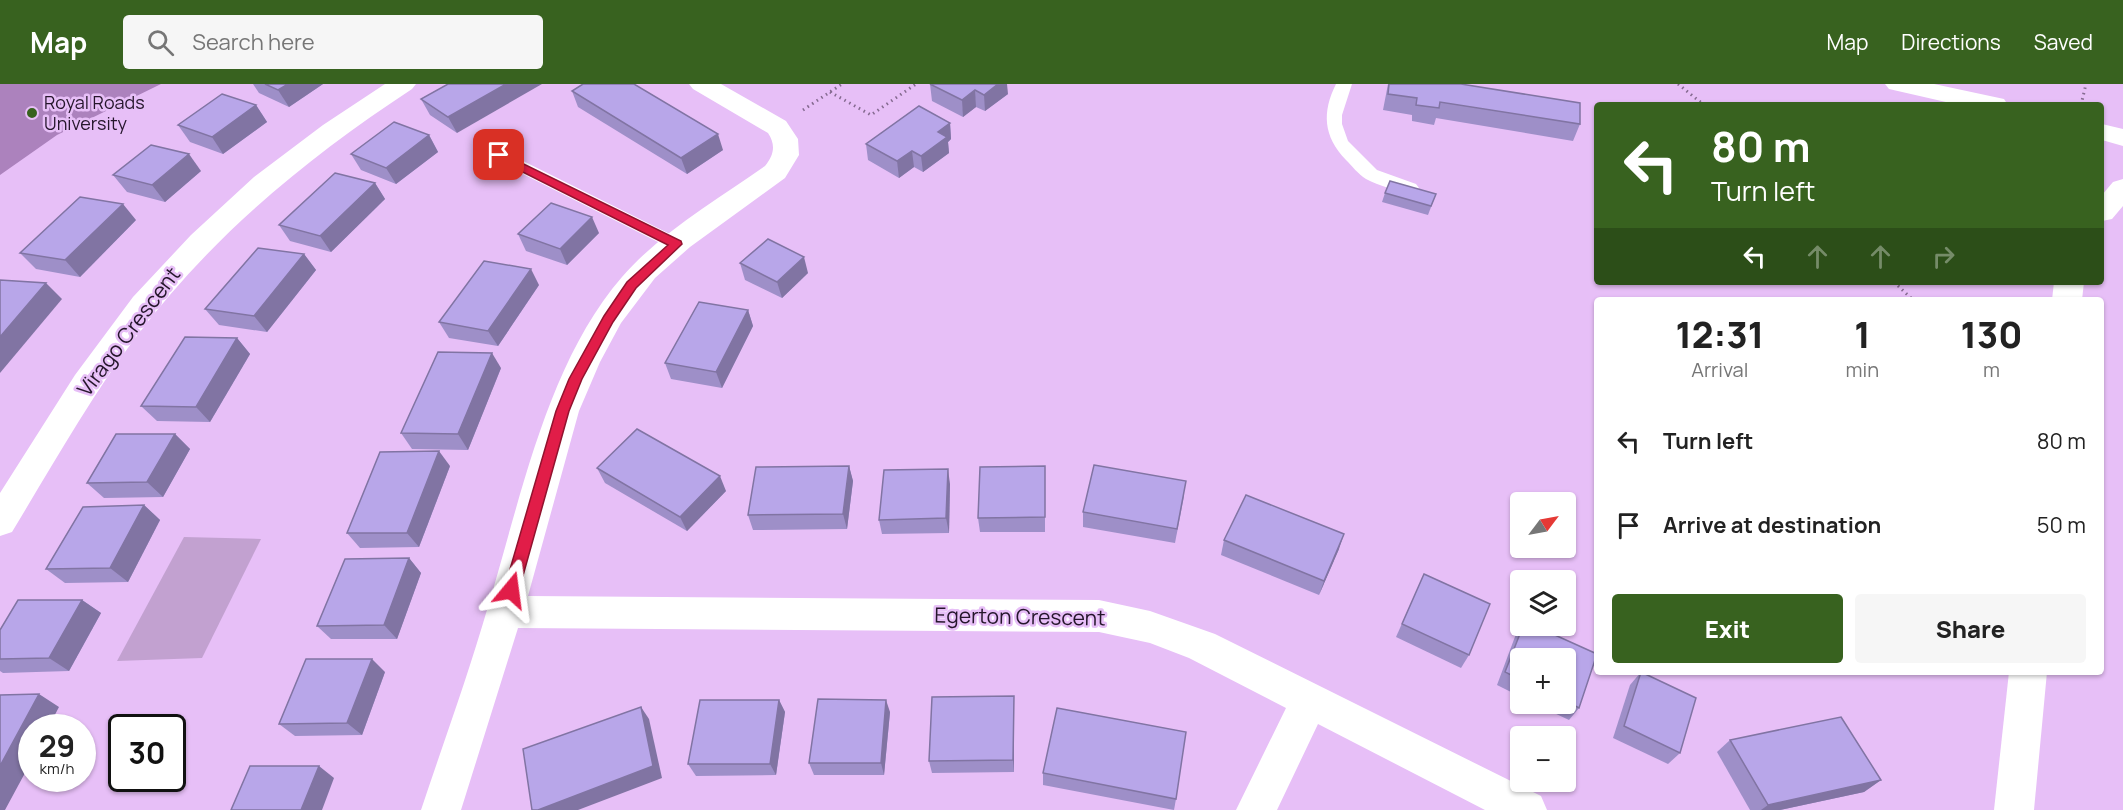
<!DOCTYPE html>
<meta charset="utf-8">
<style>
:root{--surface:#fff;--page:#f6f6f6;--text:#222;--muted:#767676;--accent:#38621f}
body{margin:0;font-family:Manrope,sans-serif;background:var(--page);color:var(--text);height:100vh;display:flex;flex-direction:column;font-size:22px;white-space:nowrap}
*{box-sizing:border-box;margin:0}
p{font-size:20px;color:var(--muted)}
.icon{flex:none;width:33px;height:33px;fill:none;stroke:currentColor;stroke-width:2;stroke-linecap:round;stroke-linejoin:round}
.map{position:relative;flex:1;overflow:hidden}
.drawer{position:absolute;left:1594px;top:213px;width:510px;height:378px;display:flex;flex-direction:column;background:var(--surface);border-radius:6px;box-shadow:0 2px 4px #0004}
.drawer>*{flex:none}
.hud{position:absolute;left:1594px;top:18px;width:510px;height:183px;border-radius:6px;box-shadow:0 2px 4px #0004;background:#38621f;color:#fff;overflow:hidden}
.needle{width:39px;rotate:58deg}
.controls{position:absolute;left:1510px;top:408px;display:grid;gap:12px}
.controls a{display:grid;place-items:center;width:66px;height:66px;border-radius:6px;background:var(--surface);box-shadow:0 2px 4px #0004;font-size:30px}
.speed{position:absolute;left:18px;top:630px;display:flex;gap:12px;font-size:30px;font-weight:700;text-align:center}
.speed>*{display:grid;place-content:center;width:78px;height:78px;border-radius:50%;background:var(--surface);box-shadow:0 2px 4px #0004;line-height:1}
.speed small{font-size:15px;font-weight:400}
.speed .limit{border:3px solid #111;border-radius:9px;background:#fff;color:#111}
.pin{position:absolute;display:grid;place-items:center;width:51px;height:51px;color:#fff;margin:-26px;border-radius:12px;box-shadow:0 3px 9px #0006}
.me{position:absolute;width:66px;margin:-33px;rotate:16deg;stroke-linejoin:round;filter:drop-shadow(0 0 4px #0008)}
.turn{display:flex;align-items:center;gap:21px;height:126px;padding:0 18px;font-size:27px}
.turn .icon{width:78px;height:78px;stroke-width:2.5}
.turn b{display:block;font-size:42px;line-height:51px}
.lanes{display:flex;align-items:center;height:57px;padding:0 18px;background:#0003;justify-content:center;gap:30px;direction:ltr}
.lanes .off{opacity:.35}
.eta{display:flex;justify-content:space-evenly;align-items:center;height:102px;text-align:center}
.eta b{font-size:36px;font-weight:800;line-height:42px}
.action{display:flex;gap:12px;margin-top:auto;padding:12px 18px}
.action a{flex:1;height:69px;border-radius:6px;background:var(--accent);color:#fff;font-size:24px;font-weight:800;line-height:69px;text-align:center}
.action a+a{background:var(--page);color:var(--text)}
ul{padding:0;list-style:none}
li{display:flex;align-items:center;gap:18px;height:84px;padding:0 18px}
li div{flex:1}
li b{display:block;font-size:22px}
li em{font-style:normal}
header{display:flex;align-items:center;gap:36px;box-sizing:border-box;height:84px;padding:0 30px;background:var(--accent);color:#fff}
header strong{font-size:28px}
nav{display:flex;gap:33px;margin-inline-start:auto;font-size:21px}
.search{width:420px;height:54px;background:var(--page);display:flex;align-items:center;gap:15px;box-sizing:border-box;padding:0 21px;border-radius:6px;color:var(--muted);font-size:22px}
.map>svg:first-child{display:block}
.green{fill:#c2a1d0}
.forest{fill:#ac82bd}
.lines{fill:none;stroke-linecap:round;stroke-linejoin:round}
.path{stroke:#856a90;stroke-width:3;stroke-dasharray:1.5 4;stroke-linecap:butt}
.service{fill:#fff;fill-rule:evenodd}
.minor{fill:#fff;fill-rule:evenodd}
.tertiary{fill:#fff;fill-rule:evenodd}
.wall{fill:#9e8fc8}
.shaded-wall{fill:#8174a3}
.building{fill:#b8a6e9;stroke:#8174a3;stroke-width:1.5}
.route{fill:#e11d48;stroke:#92132f;stroke-width:1.5}
.poi-dot{fill:#38621f;stroke:#e7bff7;stroke-width:2}
.labels{text-anchor:middle;stroke-width:5;stroke-linejoin:round;paint-order:stroke}
.far-poi-label{font-size:18px;fill:#25162b;stroke:#e7bff7;text-anchor:start}
.street-label{font-size:21px;fill:#25162b;stroke:#e7bff7}
</style>
<header>
<strong>Map</strong>
<div class="search"><svg class="icon" aria-label="search" viewBox="0 0 24 24"><circle cx="10" cy="10" r="6"/><path d="M15 15l6 6"/></svg>Search here</div>
<nav><a>Map</a><a>Directions</a><a>Saved</a></nav>
</header>
<div class="map">
<svg width="2123" height="726" viewBox="0 0 2123 726">
<rect width="100%" height="100%" fill="#e7bff7"/>
<path class="green" d="M184,453l77,2 -59,119 -85,3z"/>
<path class="forest" d="M0,0h161l-104,51 -57,40z"/>
<g class="lines">
<g class="path">
<path d="M1678,0l26,21"/>
<path d="M830,8l41,23 45,-31"/>
<path d="M2081,21l5,-21"/>
<path d="M803,26l39,-26"/>
<path d="M1894,198l19,18"/>
</g>
<g class="service">
<path d="M1336,0h16l-10,31v9l6,17 29,29 39,14 3,4 -3,4 -6,2c-14,-4 -31,-8 -44,-15 -8,-5 -14,-13 -20,-19 -23,-24 -24,-48 -10,-76z"/>
<path d="M499,65l183,91 3,4 -3,4 -6,2 -6,-2 -177,-89 -3,-4 3,-4z"/>
</g>
<g class="minor">
<path d="M385,0h31l-4,5c-105,69 -200,147 -276,248 -46,61 -84,129 -124,195l-12,4v-43l75,-118 58,-78 58,-62 63,-58 69,-52z"/>
<path d="M689,0h32l65,37 12,18 1,16 -14,23 -95,69 -35,31 -34,45 -21,39 -21,49 -51,185 571,4 51,11 65,23 326,162 6,14h-62l-167,-86 -41,86h-41l50,-102 -97,-50 -39,-15 -51,-11 -581,-4 -57,182h-40c23,-69 48,-137 68,-207 32,-106 59,-241 133,-326 40,-46 95,-77 143,-111 9,-11 11,-21 3,-33l-75,-44z"/>
<path d="M1885,0h49l70,15 4,6h-49l-70,-16z"/>
<path d="M2102,40l21,5v17l-21,-6z"/>
</g>
<g class="tertiary">
<path d="M2123,95v27l-11,13 -10,2v-26l11,-13z"/>
<path d="M2054,198h30l-2,18h-30z"/>
<path d="M2009,588h38l-13,138h-40z"/>
</g>
</g>
<g class="wall">
<path d="M253,0h70l-34,23 -30,-14z"/>
<path d="M448,0l9,49 -27,-18 -9,-16z"/>
<path d="M930,0l78,10 -23,17 -9,-4 -13,10 -31,-16z"/>
<path d="M1388,0h73l119,40 -7,17 -137,-23 -2,7 -22,-4v-6l-29,-5z"/>
<path d="M572,7l151,59 -36,24 -109,-67z"/>
<path d="M256,21l11,17 -44,32 -33,-12 -12,-17z"/>
<path d="M950,39l1,16 -3,3 1,11 -26,19 -9,-5 -15,11 -31,-18 -2,-16z"/>
<path d="M429,51l9,17 -42,32 -35,-14 -10,-16z"/>
<path d="M201,87l-36,31 -38,-10 -14,-17z"/>
<path d="M375,99l10,16 -54,53 -41,-11 -11,-16z"/>
<path d="M1385,109l51,1 -8,21 -46,-13z"/>
<path d="M136,136l-56,57 -44,-8 -16,-16z"/>
<path d="M599,149l-32,32 -41,-14 -8,-17z"/>
<path d="M304,170l12,16 -49,62 -48,-7 -14,-16z"/>
<path d="M740,179l68,10 -26,25 -37,-18z"/>
<path d="M539,201l-41,61 -49,-8 -10,-16z"/>
<path d="M748,226l5,16 -31,62 -51,-9 -6,-16z"/>
<path d="M237,254l13,16 -40,68 -53,-1 -16,-15z"/>
<path d="M501,284l-33,82 -56,-1 -11,-16z"/>
<path d="M175,350l15,15 -27,48 -59,1 -17,-15z"/>
<path d="M450,382l-31,81 -59,1 -13,-15z"/>
<path d="M849,382l4,15 -6,48 -94,1 -5,-15z"/>
<path d="M1045,382v66h-65l-2,-14z"/>
<path d="M597,384l129,23 -39,40 -82,-48z"/>
<path d="M950,400l-1,49 -67,1 -3,-14z"/>
<path d="M1184,412l-9,47 -92,-16v-15z"/>
<path d="M144,421l16,15 -32,62 -63,1 -19,-14z"/>
<path d="M1224,456l115,9 -20,46 -98,-40z"/>
<path d="M409,474l12,15 -24,66h-66l-14,-13z"/>
<path d="M1424,490l45,81 -8,13 -65,-31z"/>
<path d="M82,516l19,13 -32,58 -66,2 -3,-2v-41z"/>
<path d="M1522,542h13l62,28 -18,54 -10,12 -34,-16h31v-46h-45v39l-24,-12 19,-51z"/>
<path d="M385,588l-23,63 -67,1 -16,-12z"/>
<path d="M1641,588l39,81 -12,11 -55,-26 17,-53z"/>
<path d="M1014,612v76l-82,1 -3,-12z"/>
<path d="M779,616l6,12 -9,63 -80,1 -8,-12z"/>
<path d="M890,628l-6,63h-70l-5,-12z"/>
<path d="M1730,656l151,40 -17,12 -84,18h-30l-33,-58z"/>
<path d="M1043,689l133,26 -2,11 -131,-25z"/>
</g>
<g class="shaded-wall">
<path d="M288,0h35l-34,23 -11,-17z"/>
<path d="M506,0h36l-85,49 -9,-16z"/>
<path d="M998,0h9l1,10 -23,17 -1,-16z"/>
<path d="M975,6l1,17 -13,10 -1,-17z"/>
<path d="M256,21l11,17 -44,32 -11,-17z"/>
<path d="M950,39l1,16 -3,3 1,11 -26,19 -2,-16 17,-24z"/>
<path d="M718,50l5,16 -36,24 -6,-16z"/>
<path d="M429,51l9,17 -42,32 -10,-16z"/>
<path d="M912,67l2,16 -15,11 -2,-17z"/>
<path d="M189,70l12,17 -36,31 -13,-17z"/>
<path d="M375,99l10,16 -54,53 -11,-16z"/>
<path d="M123,120l13,16 -56,57 -15,-17z"/>
<path d="M592,133l7,16 -32,32 -7,-16z"/>
<path d="M304,170l12,16 -49,62 -13,-16z"/>
<path d="M804,173l4,16 -26,25 -5,-16z"/>
<path d="M531,185l8,16 -41,61 -10,-15z"/>
<path d="M46,199l16,16 -62,74v-36z"/>
<path d="M748,226l5,16 -31,62 -6,-16z"/>
<path d="M237,254l13,16 -40,68 -14,-15z"/>
<path d="M492,269l9,15 -33,82 -10,-16z"/>
<path d="M175,350l15,15 -27,48 -16,-15z"/>
<path d="M439,367l11,15 -31,81 -12,-14z"/>
<path d="M849,382l4,15 -6,48 -4,-15z"/>
<path d="M948,385l2,15 -1,49 -3,-15z"/>
<path d="M720,392l6,15 -39,40 -7,-14z"/>
<path d="M144,421l16,15 -32,62 -18,-14z"/>
<path d="M1344,450l-5,15 -20,46 5,-14z"/>
<path d="M409,474l12,15 -24,66 -13,-14z"/>
<path d="M82,516l19,13 -32,58 -20,-13z"/>
<path d="M372,575l13,13 -23,63 -15,-12z"/>
<path d="M39,610l20,13 -11,21h-16v32l-27,50h-5v-44z"/>
<path d="M1014,612v76l-1,-12z"/>
<path d="M779,616l6,12 -9,63 -6,-11z"/>
<path d="M886,616l4,12 -6,63 -3,-12z"/>
<path d="M641,623l8,12 13,59 -84,32h-40z"/>
<path d="M319,682l15,12 -12,32h-21z"/>
<path d="M1881,696l-17,12 -84,18h-19l7,-5z"/>
</g>
<g class="building">
<path d="M265,0h23l-10,6z"/>
<path d="M448,0h58l-58,33 -27,-18z"/>
<path d="M583,0h51l84,50 -37,24 -109,-67z"/>
<path d="M930,0h68l-14,11 -9,-5 -13,10z"/>
<path d="M1389,0h72l119,19v21l-140,-22 -1,6 -23,-3 1,-7 -29,-4z"/>
<path d="M222,10l34,11 -44,32 -34,-12z"/>
<path d="M919,22l31,17 -12,9 9,5 -26,19 -9,-5 -15,10 -31,-17z"/>
<path d="M394,38l35,13 -43,33 -35,-14z"/>
<path d="M151,61l38,9 -37,31 -39,-10z"/>
<path d="M335,89l40,10 -55,53 -41,-11z"/>
<path d="M1390,97l46,13 -5,12 -46,-13z"/>
<path d="M80,113l43,7 -58,56 -45,-7z"/>
<path d="M551,119l41,14 -32,32 -42,-15z"/>
<path d="M768,155l36,18 -27,25 -37,-19z"/>
<path d="M258,164l46,6 -50,62 -49,-7z"/>
<path d="M484,177l47,8 -43,62 -49,-9z"/>
<path d="M0,196l46,3 -46,54z"/>
<path d="M699,218l49,8 -32,62 -51,-9z"/>
<path d="M185,253l52,1 -41,69 -55,-1z"/>
<path d="M438,268l54,1 -34,81 -57,-1z"/>
<path d="M637,345l83,47 -40,41 -83,-49z"/>
<path d="M116,350h59l-28,48 -60,1z"/>
<path d="M439,367l-32,82h-60l33,-81z"/>
<path d="M1094,381l92,16 -9,48 -94,-17z"/>
<path d="M849,382l-6,48 -95,1 8,-48z"/>
<path d="M1045,382v51l-67,1 2,-51z"/>
<path d="M948,385l-2,49 -67,2 5,-50z"/>
<path d="M1246,411l98,39 -20,47 -100,-41z"/>
<path d="M144,421l-34,63 -64,1 37,-62z"/>
<path d="M409,474l-25,67 -67,1 28,-67z"/>
<path d="M1424,490l66,30 -21,51 -67,-31z"/>
<path d="M18,516h64l-33,58 -49,1v-29z"/>
<path d="M1523,542h12l62,28 -18,54 -13,-7v-43h-45v22l-16,-8z"/>
<path d="M306,575h66l-25,64 -68,1z"/>
<path d="M1641,588l55,26 -16,55 -56,-27z"/>
<path d="M39,610l-39,72v-71z"/>
<path d="M1014,612l-1,64 -84,1 3,-64z"/>
<path d="M818,615l68,1 -5,63h-72z"/>
<path d="M700,616h79l-9,64h-82z"/>
<path d="M641,623l12,59 -115,44h-6l-9,-61z"/>
<path d="M1057,624l129,24 -10,67 -133,-26z"/>
<path d="M1841,633l40,63 -113,25 -38,-65z"/>
<path d="M250,682h69l-18,44h-70z"/>
</g>
<path class="route" d="M499,68l182,89 1,3 -46,44 -23,34 -31,57 -13,32 -50,179 -3,5 -5,1 -5,-1 -2,-5 52,-179 13,-32 35,-63 23,-34 41,-37 -173,-87 -1,-3z"/>
<circle class="poi-dot" cx="32" cy="29" r="6"/>
<g class="labels">
<g class="far-poi-label">
<text x="44" y="25">Royal Roads<tspan x="44" dy="21">University</tspan></text>
</g>
<g class="street-label">
<text transform="translate(129 248) rotate(-53)" y="7">Virago Crescent</text>
<text transform="translate(1020 533) rotate(1)" y="7">Egerton Crescent</text>
</g>
</g>
</svg>
<div class="controls">
<a><svg class="needle" viewBox="-14 -14 28 28"><path d="M0-13l5 13h-10z" fill="#e53935"/><path d="M0 13l5-13h-10z" fill="#767676"/></svg></a>
<a><svg class="icon" aria-label="layers" viewBox="0 0 24 24"><path d="M12 4l9 5-9 5-9-5zM3 14l9 5 9-5"/></svg></a>
<a>+</a>
<a>−</a>
</div>
<div class="speed"><div>29<small>km/h</small></div><div class="limit">30</div></div>
<div class="pin" style="left:499px;top:71px;background:#d93025"><svg class="icon" aria-label="arrive" viewBox="0 0 24 24"><path d="M6 21V4h12l-3 4 3 4H6"/></svg></div>
<svg class="me" style="left:511px;top:506px" viewBox="-20 -20 40 40"><path d="M0-17L14 15 0 8-14 15z" fill="#e11d48" stroke="#fff" stroke-width="4"/></svg>
<div class="hud">
<div class="turn"><svg class="icon" aria-label="left" viewBox="0 0 24 24"><path d="M17 20v-9H6M10 6l-5 5 5 5"/></svg><div><b>80 m</b>Turn left</div></div>
<div class="lanes"><svg class="icon" aria-label="left" viewBox="0 0 24 24"><path d="M17 20v-9H6M10 6l-5 5 5 5"/></svg><svg class="icon off" aria-label="ahead" viewBox="0 0 24 24"><path d="M12 20V5M6 11l6-6 6 6"/></svg><svg class="icon off" aria-label="ahead" viewBox="0 0 24 24"><path d="M12 20V5M6 11l6-6 6 6"/></svg><svg class="icon off" aria-label="right" viewBox="0 0 24 24"><path d="M7 20v-9h11M14 6l5 5-5 5"/></svg></div>
</div>
<section class="drawer">
<div class="eta">
<div><b>12:31</b><p>Arrival</p></div>
<div><b>1</b><p>min</p></div>
<div><b>130</b><p>m</p></div>
</div>
<ul>
<li><svg class="icon" aria-label="left" viewBox="0 0 24 24"><path d="M17 20v-9H6M10 6l-5 5 5 5"/></svg><div><b>Turn left</b></div><em>80 m</em></li>
<li><svg class="icon" aria-label="arrive" viewBox="0 0 24 24"><path d="M6 21V4h12l-3 4 3 4H6"/></svg><div><b>Arrive at destination</b></div><em>50 m</em></li>
</ul>
<div class="action"><a>Exit</a><a>Share</a></div>
</section>
</div>
